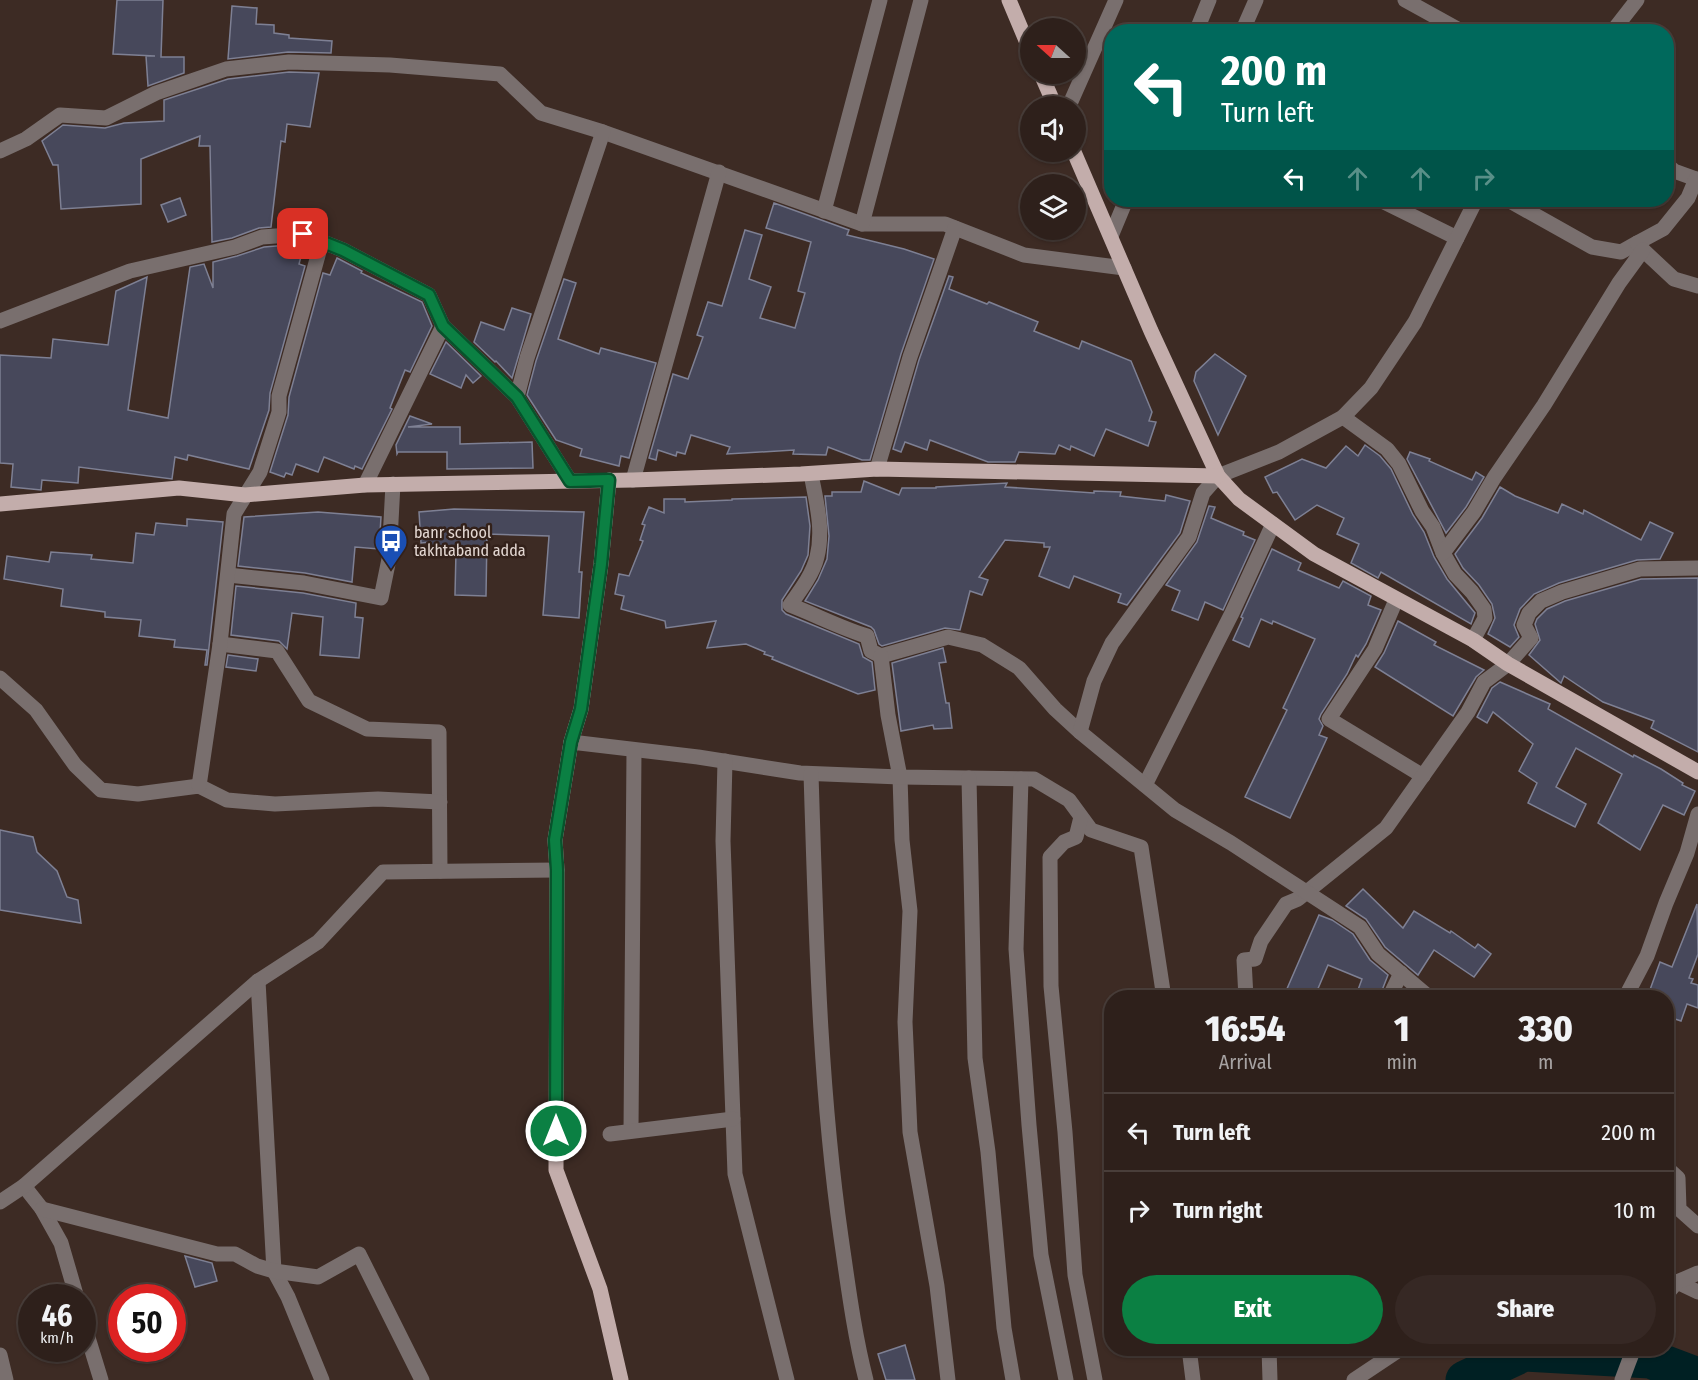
<!DOCTYPE html>
<style>
:root{--surface:#2e201b;--page:#362824;--text:#f1f3f6;--muted:#a7a3a3;--line:#493e3a;--accent:#0b8043}
body{margin:0;font-family:"Fira Sans Condensed",sans-serif;background:var(--page);color:var(--text);height:100vh;display:flex;flex-direction:column;font-size:22px;white-space:nowrap}
*{box-sizing:border-box;margin:0}
p{font-size:20px;color:var(--muted)}
.icon{flex:none;width:33px;height:33px;fill:none;stroke:currentColor;stroke-width:2;stroke-linecap:round;stroke-linejoin:round}
.map{position:relative;flex:1;overflow:hidden}
.drawer{position:absolute;left:1104px;top:990px;width:570px;height:366px;display:flex;flex-direction:column;background:var(--surface);border-radius:24px;box-shadow:0 2px 4px #0004,0 0 0 2px var(--line)}
.drawer>*{flex:none}
.hud{position:absolute;left:1104px;top:24px;width:570px;height:183px;border-radius:24px;box-shadow:0 2px 4px #0004,0 0 0 2px var(--line);background:#00695c;color:#fff;overflow:hidden}
.needle{width:39px;rotate:291deg}
.tools{position:absolute;left:1020px;top:18px;display:grid;gap:12px}
.tools a{display:grid;place-items:center;width:66px;height:66px;border-radius:50%;background:var(--surface);box-shadow:0 2px 4px #0004,0 0 0 2px var(--line);font-size:30px}
.speed{position:absolute;left:18px;top:1284px;display:flex;gap:12px;font-size:30px;font-weight:700;text-align:center}
.speed>*{display:grid;place-content:center;width:78px;height:78px;border-radius:50%;background:var(--surface);box-shadow:0 2px 4px #0004,0 0 0 2px var(--line);line-height:1}
.speed small{font-size:15px;font-weight:400}
.speed .limit{border:9px solid #d22;background:#fff;color:#111}
.pin{position:absolute;display:grid;place-items:center;width:51px;height:51px;color:#fff;margin:-26px;border-radius:12px;box-shadow:0 3px 9px #0006}
.me{position:absolute;width:66px;margin:-33px;rotate:0deg;stroke-linejoin:round;filter:drop-shadow(0 0 4px #0008)}
.turn{display:flex;align-items:center;gap:21px;height:126px;padding:0 18px;font-size:27px}
.turn .icon{width:78px;height:78px;stroke-width:2.5}
.turn b{display:block;font-size:42px;line-height:51px}
.lanes{display:flex;align-items:center;height:57px;padding:0 18px;background:#0003;justify-content:center;gap:30px;direction:ltr}
.lanes .off{opacity:.35}
.eta{display:flex;justify-content:space-evenly;align-items:center;height:102px;text-align:center}
.eta b{font-size:36px;font-weight:800;line-height:42px}
.cta{display:flex;gap:12px;margin-top:auto;padding:12px 18px}
.cta a{flex:1;height:69px;border-radius:36px;background:var(--accent);color:#fff;font-size:24px;font-weight:800;line-height:69px;text-align:center}
.cta a+a{background:var(--page);color:var(--text)}
ul{padding:0;list-style:none}
li{display:flex;align-items:center;gap:18px;height:78px;padding:0 18px;border-top:2px solid var(--line)}
li div{flex:1}
li b{display:block;font-size:22px}
li em{font-style:normal}
.map>svg:first-child{display:block}
.lines{fill:none;stroke-linecap:round;stroke-linejoin:round}
.river{stroke:#002023;stroke-width:39}
.building{fill:#47485b;stroke:#7e8094;stroke-width:1.5}
.minor{stroke:#796f6e;stroke-width:15}
.major{stroke:#c3adab;stroke-width:15}
.route-casing{stroke:#07532c;stroke-width:15}
.route{stroke:#0b8043;stroke-width:10}
.labels{text-anchor:middle;stroke-width:5;stroke-linejoin:round;paint-order:stroke}
.poi-label{font-size:16px;fill:#e4d8d3;stroke:#33211a;text-anchor:start}
</style>
<div class="map">
<svg width="1698" height="1380" viewBox="0 0 1698 1380">
<rect width="100%" height="100%" fill="#3d2b24"/>
<g class="lines">
<path class="river" d="M1465,1380l59,-28 126,7 48,18"/>
</g>
<g class="building">
<path d="M117,0h46l-2,57h23v16l-36,13 -2,-30h9l-42,-2z"/>
<path d="M232,6l25,2 -1,16 18,1v8l15,2v3l43,3 -1,12 -43,-1 -60,7z"/>
<path d="M289,72l30,1 -9,54 -23,-3 -2,18 -4,-1 -10,86 -12,1 -27,10 -20,4 -2,-96h-11l1,-10 -59,23v45l-80,5 -3,-44h-5l-11,-24 21,-16 42,3 19,-5 40,-2v-21l64,-21z"/>
<path d="M180,198l6,17 -18,7 -7,-17z"/>
<path d="M774,203l75,27 -2,5 57,14 30,10 -33,95 -31,106h-8l-34,-13 -2,8 -33,-1 1,-4 -67,4 3,-7 -39,-12 -6,19 -8,-2 -1,4 -18,-6 -2,10 -7,-2 24,-84 15,5 15,-42 -6,-2 11,-33 14,4 23,-76 17,5 -13,44 22,8 -11,31 35,10 10,-35 -7,-2 13,-49 -45,-14z"/>
<path d="M301,244l3,1 -5,19 6,2 -35,127 -1,17 -20,59 -61,-14 -1,5 -12,-3 -3,22 -93,-12 -1,16 -36,-3 -1,10 -30,-3 2,-23 -13,-1v-108l51,3 2,-19 55,6 8,-54 31,-14 -19,133 40,8 22,-151 14,-3 9,24v-26l24,-6 27,-9z"/>
<path d="M337,258l25,13 -1,2 61,29 10,24 -22,46 -5,-2 -15,38 2,1 -30,60 -7,-3 -1,3 -30,-12 -6,15 -22,-8 -4,11 -6,-2 -2,4 -14,-5 18,-57 1,-18 34,-124 7,2z"/>
<path d="M949,276l4,1 -4,12 38,15 2,-2 49,20 -4,9 45,18 3,-8 49,20 21,51 -3,9 7,1 -8,24 -42,-17 -12,27 -23,-10 -1,4 -11,-5 -4,9 -36,-2 -4,10h-27l-58,-22 -3,10 -22,-8 -4,10 -8,-3 26,-89z"/>
<path d="M564,279l12,4 -18,56 41,15 2,-6 55,15 -27,95 -8,-2 -2,10 -39,-10 2,-7 -26,-9 -29,-45 9,-34z"/>
<path d="M512,308l19,6 -19,64 -16,-17 -1,1 -21,-20 7,-20 23,8z"/>
<path d="M446,342l35,34 -8,7 -7,-8 -5,13 -31,-14z"/>
<path d="M1215,354l31,22 -28,59 -24,-54 2,-9z"/>
<path d="M410,416l22,8 -24,3h52v17l72,-2 1,26 -86,1v-17h-49l-1,2 -1,-9z"/>
<path d="M1365,445l15,11 11,13 22,46 11,17 10,25 13,22 28,34 -4,11 -90,-52 -3,6 -27,-15 8,-19 -22,-10 7,-16 -27,-13 -22,15 -18,-28 -4,1 -8,-16 37,-18 24,9 20,-22 12,10z"/>
<path d="M1410,452l20,7 -1,2 43,19 4,-8 8,5 -18,30 -20,26 -39,-74z"/>
<path d="M864,481l35,14 3,-7h34v-1l71,-4 -2,4 89,6v-2l27,1 -1,4 45,5 1,-6 24,6 -10,32 -53,72 -9,-3 3,-8 -47,-18 -5,12 -30,-12 11,-29h-6v-4l-39,-3 -26,37 9,3 -6,15 -12,-4 -10,39 -15,-2 -63,18 -3,-2 -5,-14 -3,-3 -66,-26 13,-21 9,-21 2,-23 -4,-40h7v-4h29z"/>
<path d="M1500,487l15,9 43,17 4,-9 21,10 1,-4 57,30 9,-18 23,11 -13,26 -23,1 -78,23 -25,11 -14,15 -6,16 5,12 -9,10 -22,-13 7,-16 -3,-14 -13,-19 -16,-17 -8,-14 27,-36z"/>
<path d="M806,497l4,29 -2,29 -7,16 -19,29v10l4,4 73,30 4,13 9,5 3,28 -17,4 -86,-35 1,-2 -9,-3 1,-2 -19,-8 -39,4 9,-27 -50,7 -1,-7 -44,-12 3,-13 -9,-2 4,-20 10,2 14,-35 -3,-1 5,-15 -3,-1 7,-17 15,6v-14h21v3l47,-2v-1z"/>
<path d="M1209,506l6,1 -4,11 33,14 -1,3 12,5 -32,70 -18,-8 -7,18 -26,-10 8,-19 -14,-6 31,-43z"/>
<path d="M454,509l130,3 -5,60h3l-3,46 -36,-3 6,-79 -62,-2 -1,62 -31,-1 1,-44 -24,2 -1,-11 -10,1 -2,-31z"/>
<path d="M318,512l63,5 -2,32 -24,-2 -3,35 -47,-9 -67,-7 6,-49z"/>
<path d="M187,519l36,3 -16,143h-2l2,-15 -33,-3 1,-7 -36,-4 2,-16 -36,-3v-5l-44,-6 2,-17 -59,-10 3,-23 42,6 2,-10 41,3 -1,4 42,4 3,-30 18,2 2,-12 31,3z"/>
<path d="M1272,549l29,14 -3,7 41,18 4,-7 28,15 -3,9 13,5 -15,34 -8,13 -2,-2 -9,19 -26,40 -2,5 4,7 -4,9 8,3 -37,80 -45,-21 42,-87 -4,-2 32,-69 -42,-18 -1,3 -11,-5 -12,28 -16,-7 10,-22 -2,-1z"/>
<path d="M1698,578v174l-47,-24 3,-7 -51,-19 -39,-26 -3,7 -32,-28 11,-15 -5,-16 2,-5 10,-10 18,-8 76,-22z"/>
<path d="M236,586l67,7 53,10 -1,14 8,1 -4,40 -39,-3 3,-38 -31,-4 -5,36 -8,-8 -48,-6z"/>
<path d="M1398,621l38,21 -2,3 50,25 -8,7 -23,39 -78,-49 9,-14z"/>
<path d="M943,648l3,14 -7,1 7,40h3l3,25 -18,1 -1,-4 -32,6 -9,-68z"/>
<path d="M228,655l30,4 -2,12 -30,-4z"/>
<path d="M1500,682l50,22 -2,5 85,48 1,-2 27,14 22,14 -1,2 13,6 -11,24 -21,-10 -23,45 -42,-27 24,-49 -46,-26 -20,39 30,17 -11,23 -47,-24 9,-20 -18,-12 14,-27 -40,-32 -6,11 -10,-6 15,-29z"/>
<path d="M0,830l33,7 4,15 20,19 10,26 11,3 3,23 -81,-13z"/>
<path d="M1363,889l40,39 11,-17 36,22 1,-2 24,17 3,-4 13,10 -17,23 -40,-27 -16,25 -33,-28 -19,-28 -20,-13z"/>
<path d="M1697,904l1,50 -9,24 4,1 -2,4 7,2v23l-11,-4 -6,17 -15,-5v-18h-19l13,-36 12,5z"/>
<path d="M1319,915l13,5 21,14 17,26 18,15 -9,23h-24l7,-19 -34,-14 -14,33h-31z"/>
<path d="M185,1256l27,7 5,18 -22,6z"/>
<path d="M905,1345l10,35h-29l-8,-26z"/>
</g>
<g class="lines">
<g class="minor">
<path d="M1405,0l58,32"/>
<path d="M1196,32l13,-32"/>
<path d="M1242,32l14,-32"/>
<path d="M1612,32l25,-32"/>
<path d="M1069,106l47,-106"/>
<path d="M0,151l26,-12 34,-24 46,3 50,-25 70,-24 63,-7 101,3 110,9 41,39 62,19 259,92h83l79,31 100,13"/>
<path d="M1666,164l8,7 22,8"/>
<path d="M1380,200l77,38"/>
<path d="M1508,200l84,47 29,5 16,-9 6,7 31,29 24,7"/>
<path d="M824,211l56,-211"/>
<path d="M862,224l59,-224"/>
<path d="M1111,236l15,-36"/>
<path d="M1637,243l26,-14 25,-31 8,-19 2,2"/>
<path d="M0,321l130,-50 105,-24 27,-10 41,-3 40,16 86,45 14,31 74,71 53,84"/>
<path d="M517,397l10,-39 76,-226"/>
<path d="M1343,417l44,32 12,15 23,47 11,16 10,26 12,21 17,18 12,17 1,9 -12,22"/>
<path d="M877,469l33,-112 45,-129"/>
<path d="M811,474c5,27 13,55 6,83 -4,17 -17,34 -27,48 26,10 51,23 77,31l4,15 10,5 67,-19 34,8 37,23 36,41 25,23"/>
<path d="M633,480l86,-308"/>
<path d="M365,485l78,-159"/>
<path d="M1443,553l31,-41 20,-34 50,-73 75,-122 24,-33"/>
<path d="M228,575l76,8 77,15 8,-39 4,-75"/>
<path d="M1396,600l-21,49 -46,70 94,57"/>
<path d="M220,644l57,7 32,50 58,28 72,3 1,139"/>
<path d="M881,656l7,59 12,62 2,63 8,71 -5,111 5,110 27,154 11,94"/>
<path d="M0,678l36,32 39,55 26,25 37,4 61,-8 28,14 48,4 103,-5 62,3"/>
<path d="M571,742l127,15 102,16 100,4 134,2 35,21 22,30 50,17 23,151"/>
<path d="M725,761l-2,80 12,333 52,206"/>
<path d="M811,774c5,154 8,309 30,463 7,48 13,96 25,143"/>
<path d="M969,778l6,280 13,94 16,176 9,52"/>
<path d="M1021,779l-5,170 13,176 12,130 25,125"/>
<path d="M1145,785l87,-172 41,-89"/>
<path d="M199,786l21,-142 14,-130 26,-42 19,-60v-16l43,-155"/>
<path d="M1081,817l-5,20 -12,5 -14,15 1,129 14,146 10,143 20,105"/>
<path d="M258,981l16,290 14,26 34,83"/>
<path d="M1246,998l-2,-38 11,-1 6,-18 25,-37 12,-5 88,-71 82,-116 16,-30 24,-18 23,-26 -7,-13 5,-12 12,-12 21,-9 78,-23 58,-1"/>
<path d="M1389,998l12,-25"/>
<path d="M1430,998l-52,-44 -18,-27 -129,-84 -56,-33 -95,-78 14,-51 18,-38 77,-106 14,-44 15,-17 61,-24 64,-35 28,-29 44,-66 61,-122"/>
<path d="M1625,998l22,-42 19,-53 21,-50 11,-39"/>
<path d="M631,1131l3,-380"/>
<path d="M610,1134l123,-15"/>
<path d="M1666,1167l12,11 1,31 19,17"/>
<path d="M24,1186l18,23 19,34 16,55"/>
<path d="M0,1202l24,-16 234,-205 60,-39 65,-70 174,-2"/>
<path d="M42,1209l175,45h18l22,12 17,5 44,6 41,-23 63,126"/>
<path d="M1670,1281l7,1 21,10"/>
<path d="M1666,1295l11,-13 21,-9"/>
<path d="M82,1318l19,62"/>
<path d="M1189,1348l4,32"/>
<path d="M1269,1348l1,32"/>
<path d="M0,1355l6,25"/>
<path d="M1354,1380l48,-32"/>
<path d="M1622,1380l12,-32"/>
</g>
<g class="major">
<path d="M1009,0l21,50"/>
<path d="M1041,74l14,32"/>
<path d="M1074,152l77,179 67,145 21,23 75,55 159,86 35,24 190,108"/>
<path d="M609,480l-8,84 -20,145 -10,33 -16,98 2,30 -1,300 44,119 21,91"/>
<path d="M0,504l179,-16 66,7 120,-10 268,-5 168,-6 76,-5 341,7"/>
</g>
</g>
<g class="lines">
<g class="route-casing">
<path id="route" d="M303,234l40,16 86,45 14,31 74,71 53,84 39,-1 -8,84 -20,145 -10,33 -16,98 2,30 -1,261"/>
</g>
<use href="#route" class="route"/>
</g>
<defs>
<g id="bus-pin" transform="scale(1.725)"><path d="M0 17L-7.5 6A9.5 9.5 0 1 1 7.5 6Z" fill="#1a4fb4" stroke="#33211a"/><path d="M-5-6H5V4H4V6H2V4H-2V6H-4V4H-5ZM-3.5-4V0h7V-4ZM-3.5 1.2v1.5H-2V1.2ZM2 1.2v1.5H3.5V1.2Z" fill="#fff"/></g>
</defs>
<g fill-rule="evenodd">
<use href="#bus-pin" x="391" y="541"/>
</g>
<g class="labels">
<g class="poi-label">
<text x="414" y="538">banr school<tspan x="414" dy="18">takhtaband adda</tspan></text>
</g>
</g>
</svg>
<div class="tools">
<a><svg class="needle" viewBox="-14 -14 28 28"><path d="M0-13l5 13h-10z" fill="#e53935"/><path d="M0 13l5-13h-10z" fill="#a7a3a3"/></svg></a>
<a><svg class="icon" aria-label="sound" viewBox="0 0 24 24"><path d="M4 9h4l5-4v14l-5-4H4zM17 9q2 3 0 6"/></svg></a>
<a><svg class="icon" aria-label="layers" viewBox="0 0 24 24"><path d="M12 4l9 5-9 5-9-5zM3 14l9 5 9-5"/></svg></a>
</div>
<div class="speed"><div>46<small>km/h</small></div><div class="limit">50</div></div>
<div class="pin" style="left:303px;top:234px;background:#d93025"><svg class="icon" aria-label="arrive" viewBox="0 0 24 24"><path d="M6 21V4h12l-3 4 3 4H6"/></svg></div>
<svg class="me" style="left:556px;top:1131px" viewBox="-20 -20 40 40"><circle r="17" fill="#0b8043" stroke="#fff" stroke-width="3"/><path d="M0-11L8 9 0 5-8 9z" fill="#fff"/></svg>
<div class="hud">
<div class="turn"><svg class="icon" aria-label="left" viewBox="0 0 24 24"><path d="M17 20v-9H6M10 6l-5 5 5 5"/></svg><div><b>200 m</b>Turn left</div></div>
<div class="lanes"><svg class="icon" aria-label="left" viewBox="0 0 24 24"><path d="M17 20v-9H6M10 6l-5 5 5 5"/></svg><svg class="icon off" aria-label="ahead" viewBox="0 0 24 24"><path d="M12 20V5M6 11l6-6 6 6"/></svg><svg class="icon off" aria-label="ahead" viewBox="0 0 24 24"><path d="M12 20V5M6 11l6-6 6 6"/></svg><svg class="icon off" aria-label="right" viewBox="0 0 24 24"><path d="M7 20v-9h11M14 6l5 5-5 5"/></svg></div>
</div>
<section class="drawer">
<div class="eta">
<div><b>16:54</b><p>Arrival</p></div>
<div><b>1</b><p>min</p></div>
<div><b>330</b><p>m</p></div>
</div>
<ul>
<li><svg class="icon" aria-label="left" viewBox="0 0 24 24"><path d="M17 20v-9H6M10 6l-5 5 5 5"/></svg><div><b>Turn left</b></div><em>200 m</em></li>
<li><svg class="icon" aria-label="right" viewBox="0 0 24 24"><path d="M7 20v-9h11M14 6l5 5-5 5"/></svg><div><b>Turn right</b></div><em>10 m</em></li>
</ul>
<div class="cta"><a>Exit</a><a>Share</a></div>
</section>
</div>
